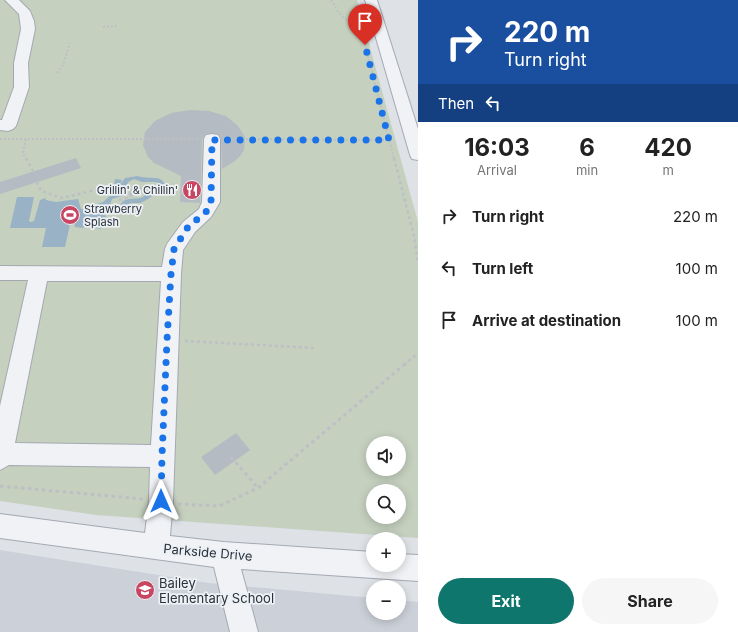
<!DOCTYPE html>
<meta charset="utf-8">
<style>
:root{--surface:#fff;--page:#f6f6f6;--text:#222;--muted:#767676;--accent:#0f766e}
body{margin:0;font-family:Inter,sans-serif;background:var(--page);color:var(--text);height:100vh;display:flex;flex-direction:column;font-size:15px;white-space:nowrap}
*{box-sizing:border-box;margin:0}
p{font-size:13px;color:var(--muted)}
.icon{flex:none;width:22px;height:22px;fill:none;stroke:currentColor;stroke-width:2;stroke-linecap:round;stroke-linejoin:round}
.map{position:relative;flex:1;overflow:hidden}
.details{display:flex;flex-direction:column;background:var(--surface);width:320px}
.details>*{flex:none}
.hud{background:#1a4fa0;color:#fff;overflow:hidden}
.tools{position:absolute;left:366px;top:436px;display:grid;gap:8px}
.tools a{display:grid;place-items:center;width:40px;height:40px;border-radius:50%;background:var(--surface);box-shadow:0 2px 10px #0003;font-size:20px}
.pin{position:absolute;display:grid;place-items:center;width:34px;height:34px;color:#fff;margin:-41px -17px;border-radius:50% 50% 50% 0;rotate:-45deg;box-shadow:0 0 4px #0007}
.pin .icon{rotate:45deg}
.me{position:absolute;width:44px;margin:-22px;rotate:0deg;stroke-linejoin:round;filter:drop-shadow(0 0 3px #0008)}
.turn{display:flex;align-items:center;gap:14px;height:84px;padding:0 20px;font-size:18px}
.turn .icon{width:52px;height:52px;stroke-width:2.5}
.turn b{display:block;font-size:28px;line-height:34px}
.then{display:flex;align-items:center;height:38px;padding:0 20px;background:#0003;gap:8px;font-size:15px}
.eta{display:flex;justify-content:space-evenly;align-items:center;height:68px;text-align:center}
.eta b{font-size:24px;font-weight:700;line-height:28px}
.button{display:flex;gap:8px;margin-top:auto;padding:8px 20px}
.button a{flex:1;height:46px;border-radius:24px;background:var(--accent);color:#fff;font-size:16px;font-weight:700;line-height:46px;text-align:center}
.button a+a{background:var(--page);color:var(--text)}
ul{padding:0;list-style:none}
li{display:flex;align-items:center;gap:12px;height:52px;padding:0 20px}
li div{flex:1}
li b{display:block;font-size:15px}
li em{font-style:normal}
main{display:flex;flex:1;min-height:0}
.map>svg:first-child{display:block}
.built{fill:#ccd1d9}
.green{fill:#c5d0bf;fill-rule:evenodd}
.water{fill:#99b2c6;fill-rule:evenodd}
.building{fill:#b5bbc3}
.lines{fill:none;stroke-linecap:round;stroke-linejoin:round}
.minor-casing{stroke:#a4a9b1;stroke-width:2}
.path-far2{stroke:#bcc0c5;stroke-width:2;stroke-dasharray:2 2;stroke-linecap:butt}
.path-far1{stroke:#bcc0c5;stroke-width:2.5;stroke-dasharray:3 3;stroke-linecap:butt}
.path{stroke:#bcc0c5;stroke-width:3;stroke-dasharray:3.5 3.5;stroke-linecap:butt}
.minor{fill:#f0f2f5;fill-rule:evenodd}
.route{stroke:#1a73e8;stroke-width:7;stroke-dasharray:0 12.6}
.labels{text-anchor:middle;stroke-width:3.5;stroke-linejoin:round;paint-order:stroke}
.poi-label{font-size:11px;fill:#28313d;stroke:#edf1f4;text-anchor:end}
.near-street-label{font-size:13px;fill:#28313d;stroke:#edf1f4}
.near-poi-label{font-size:13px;fill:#28313d;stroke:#edf1f4;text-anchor:start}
</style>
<main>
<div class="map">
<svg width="418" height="632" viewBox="0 0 418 632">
<rect width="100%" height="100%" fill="#dee2e7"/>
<path class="built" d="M0,550l209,33 164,15v15h26v-13l19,2v30h-418z"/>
<path class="green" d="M0,0h357l61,222v316l-322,-23 -96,-14zM373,443h26v26h-26zM373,491h26v26h-26z"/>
<path class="water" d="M138,176c11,4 23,-2 27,9 -2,4 -20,17 -25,18 -3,0 -6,0 -9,0 -4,1 -4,4 -7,6 -6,6 -15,4 -19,-2l-4,4 5,5 -1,7h2l-7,6 -14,-3 -3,2 -8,-1 -1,-4 -4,1 -5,23h-23l4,-19h-36l7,-31h17l-5,24 2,1 3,-1 6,-21 5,-2 1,2 10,2 22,-3 3,10 7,1 6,-5 9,-3 8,-7 9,-2 1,-5 -7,-3 1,-6 7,1 -2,5 5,-7zM134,179l8,3h15l2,4 -18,12 -12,1 -6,2 -5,7h-7l-1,-3 2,-6 13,-4 3,-13z"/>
<g class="building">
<path d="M190,110l19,1 17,5 12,10 7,11 -1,13 -4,6 -5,5 -13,8 -1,-31 -3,-4 -6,-1 -7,1 -3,5 -2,64 -20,-1 1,-26 -27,-13 -6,-6 -5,-12 2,-13 10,-11 16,-8z"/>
<path d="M76,158l5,10 -81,26v-12z"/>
<path d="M236,433l14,17 -35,25 -14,-18z"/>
</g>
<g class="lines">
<g class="minor-casing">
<g id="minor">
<path d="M5,0h14l11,11 4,10 1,8 -7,34 1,24 -13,39 -3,3 -5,2 -8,-1v-10h2l12,-33v-24l7,-34 -2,-15z"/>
<path d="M365,0h12l41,129v31l-6,-1 -2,-4z"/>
<path d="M212,134l6,1 2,4v63l-9,15 -16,15 -12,18 -2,24 -8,227 -3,35 54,6 149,10v13h26v-11l19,1v26l-177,-12 17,63h-28l-16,-65 -214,-29v-24l145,19 4,-32 1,-34 -141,-2 -9,5v-64l28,-126h-28v-14l162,1 3,-18 2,-5 16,-22 16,-13 3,-7 2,-63 2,-4zM47,281h114l-10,164 -136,-2z"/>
</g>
</g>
<g class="path-far2">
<path d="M331,0l8,13 20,19 6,13 29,114"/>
<path d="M103,27l16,-1"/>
<path d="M57,73l6,-8 7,-22"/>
<path d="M0,139h199"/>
<path d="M26,139l-3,14 3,6"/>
<path d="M226,139l163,1"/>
</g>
<g class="path-far1">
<path d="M26,158l7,13"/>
<path d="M394,158l20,78 4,27"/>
<path d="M37,182l4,9 21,7 46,-11 21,8 6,-6 12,-2"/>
<path d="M119,200l11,-3 5,-6"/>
<path d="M185,341l131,7"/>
<path d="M404,365l14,-12"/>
</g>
<g class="path">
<path d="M231,457l27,31"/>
<path d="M0,486l143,13"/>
<path d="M178,504l41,2 39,-18 147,-124"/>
</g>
<use href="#minor" class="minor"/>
</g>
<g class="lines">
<path class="route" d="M161,501l1,-45 5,-116 4,-66 3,-25 14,-22 18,-15 5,-10 1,-62h177l-24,-95"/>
</g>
<defs>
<g id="restaurant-disc" transform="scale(1)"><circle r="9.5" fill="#c84662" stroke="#edf1f4"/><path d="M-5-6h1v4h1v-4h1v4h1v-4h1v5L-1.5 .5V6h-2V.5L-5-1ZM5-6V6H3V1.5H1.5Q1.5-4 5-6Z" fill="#fff"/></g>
<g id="stadium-disc" transform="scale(1)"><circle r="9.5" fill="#c84662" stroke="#edf1f4"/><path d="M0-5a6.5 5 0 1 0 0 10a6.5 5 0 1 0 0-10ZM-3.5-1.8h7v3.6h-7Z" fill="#fff"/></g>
<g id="school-disc" transform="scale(1)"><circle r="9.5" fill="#c84662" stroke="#edf1f4"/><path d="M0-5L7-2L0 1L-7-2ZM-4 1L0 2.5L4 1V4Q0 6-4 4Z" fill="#fff"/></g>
</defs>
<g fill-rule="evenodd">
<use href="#restaurant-disc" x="192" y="190"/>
<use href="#stadium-disc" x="70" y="215"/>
<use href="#school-disc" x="145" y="590"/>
</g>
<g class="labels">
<g class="poi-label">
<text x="178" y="194">Grillin' &amp; Chillin'</text>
<text x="84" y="213" text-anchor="start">Strawberry<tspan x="84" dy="13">Splash</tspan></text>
</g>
<g class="near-street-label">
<text transform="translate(208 552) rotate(5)" y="5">Parkside Drive</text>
</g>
<g class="near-poi-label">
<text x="159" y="588">Bailey<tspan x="159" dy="15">Elementary School</tspan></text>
</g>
</g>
</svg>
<div class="tools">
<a><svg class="icon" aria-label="sound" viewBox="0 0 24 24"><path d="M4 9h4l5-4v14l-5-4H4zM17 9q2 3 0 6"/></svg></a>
<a><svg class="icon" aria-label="search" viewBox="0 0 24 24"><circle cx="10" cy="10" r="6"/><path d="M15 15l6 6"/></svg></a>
<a>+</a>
<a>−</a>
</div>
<div class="pin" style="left:365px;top:45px;background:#d93025"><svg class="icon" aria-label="arrive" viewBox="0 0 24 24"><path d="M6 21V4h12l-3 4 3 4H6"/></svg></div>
<svg class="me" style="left:161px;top:501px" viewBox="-20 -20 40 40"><path d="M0-17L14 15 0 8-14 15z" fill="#1a73e8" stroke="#fff" stroke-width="4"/></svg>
</div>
<section class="details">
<div class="hud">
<div class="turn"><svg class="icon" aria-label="right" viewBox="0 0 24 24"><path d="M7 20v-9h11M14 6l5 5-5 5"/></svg><div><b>220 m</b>Turn right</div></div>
<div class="then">Then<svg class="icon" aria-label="left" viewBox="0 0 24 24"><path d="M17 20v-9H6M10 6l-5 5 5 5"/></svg></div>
</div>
<div class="eta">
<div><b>16:03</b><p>Arrival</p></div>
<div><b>6</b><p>min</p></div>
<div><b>420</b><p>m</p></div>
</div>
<ul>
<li><svg class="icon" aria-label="right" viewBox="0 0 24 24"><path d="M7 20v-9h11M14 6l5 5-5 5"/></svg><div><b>Turn right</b></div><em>220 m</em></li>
<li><svg class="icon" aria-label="left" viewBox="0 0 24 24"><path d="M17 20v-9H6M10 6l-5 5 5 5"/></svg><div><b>Turn left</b></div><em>100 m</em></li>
<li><svg class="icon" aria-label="arrive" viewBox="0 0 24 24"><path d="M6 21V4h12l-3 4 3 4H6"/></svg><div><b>Arrive at destination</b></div><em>100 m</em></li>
</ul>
<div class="button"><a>Exit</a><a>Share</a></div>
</section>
</main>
